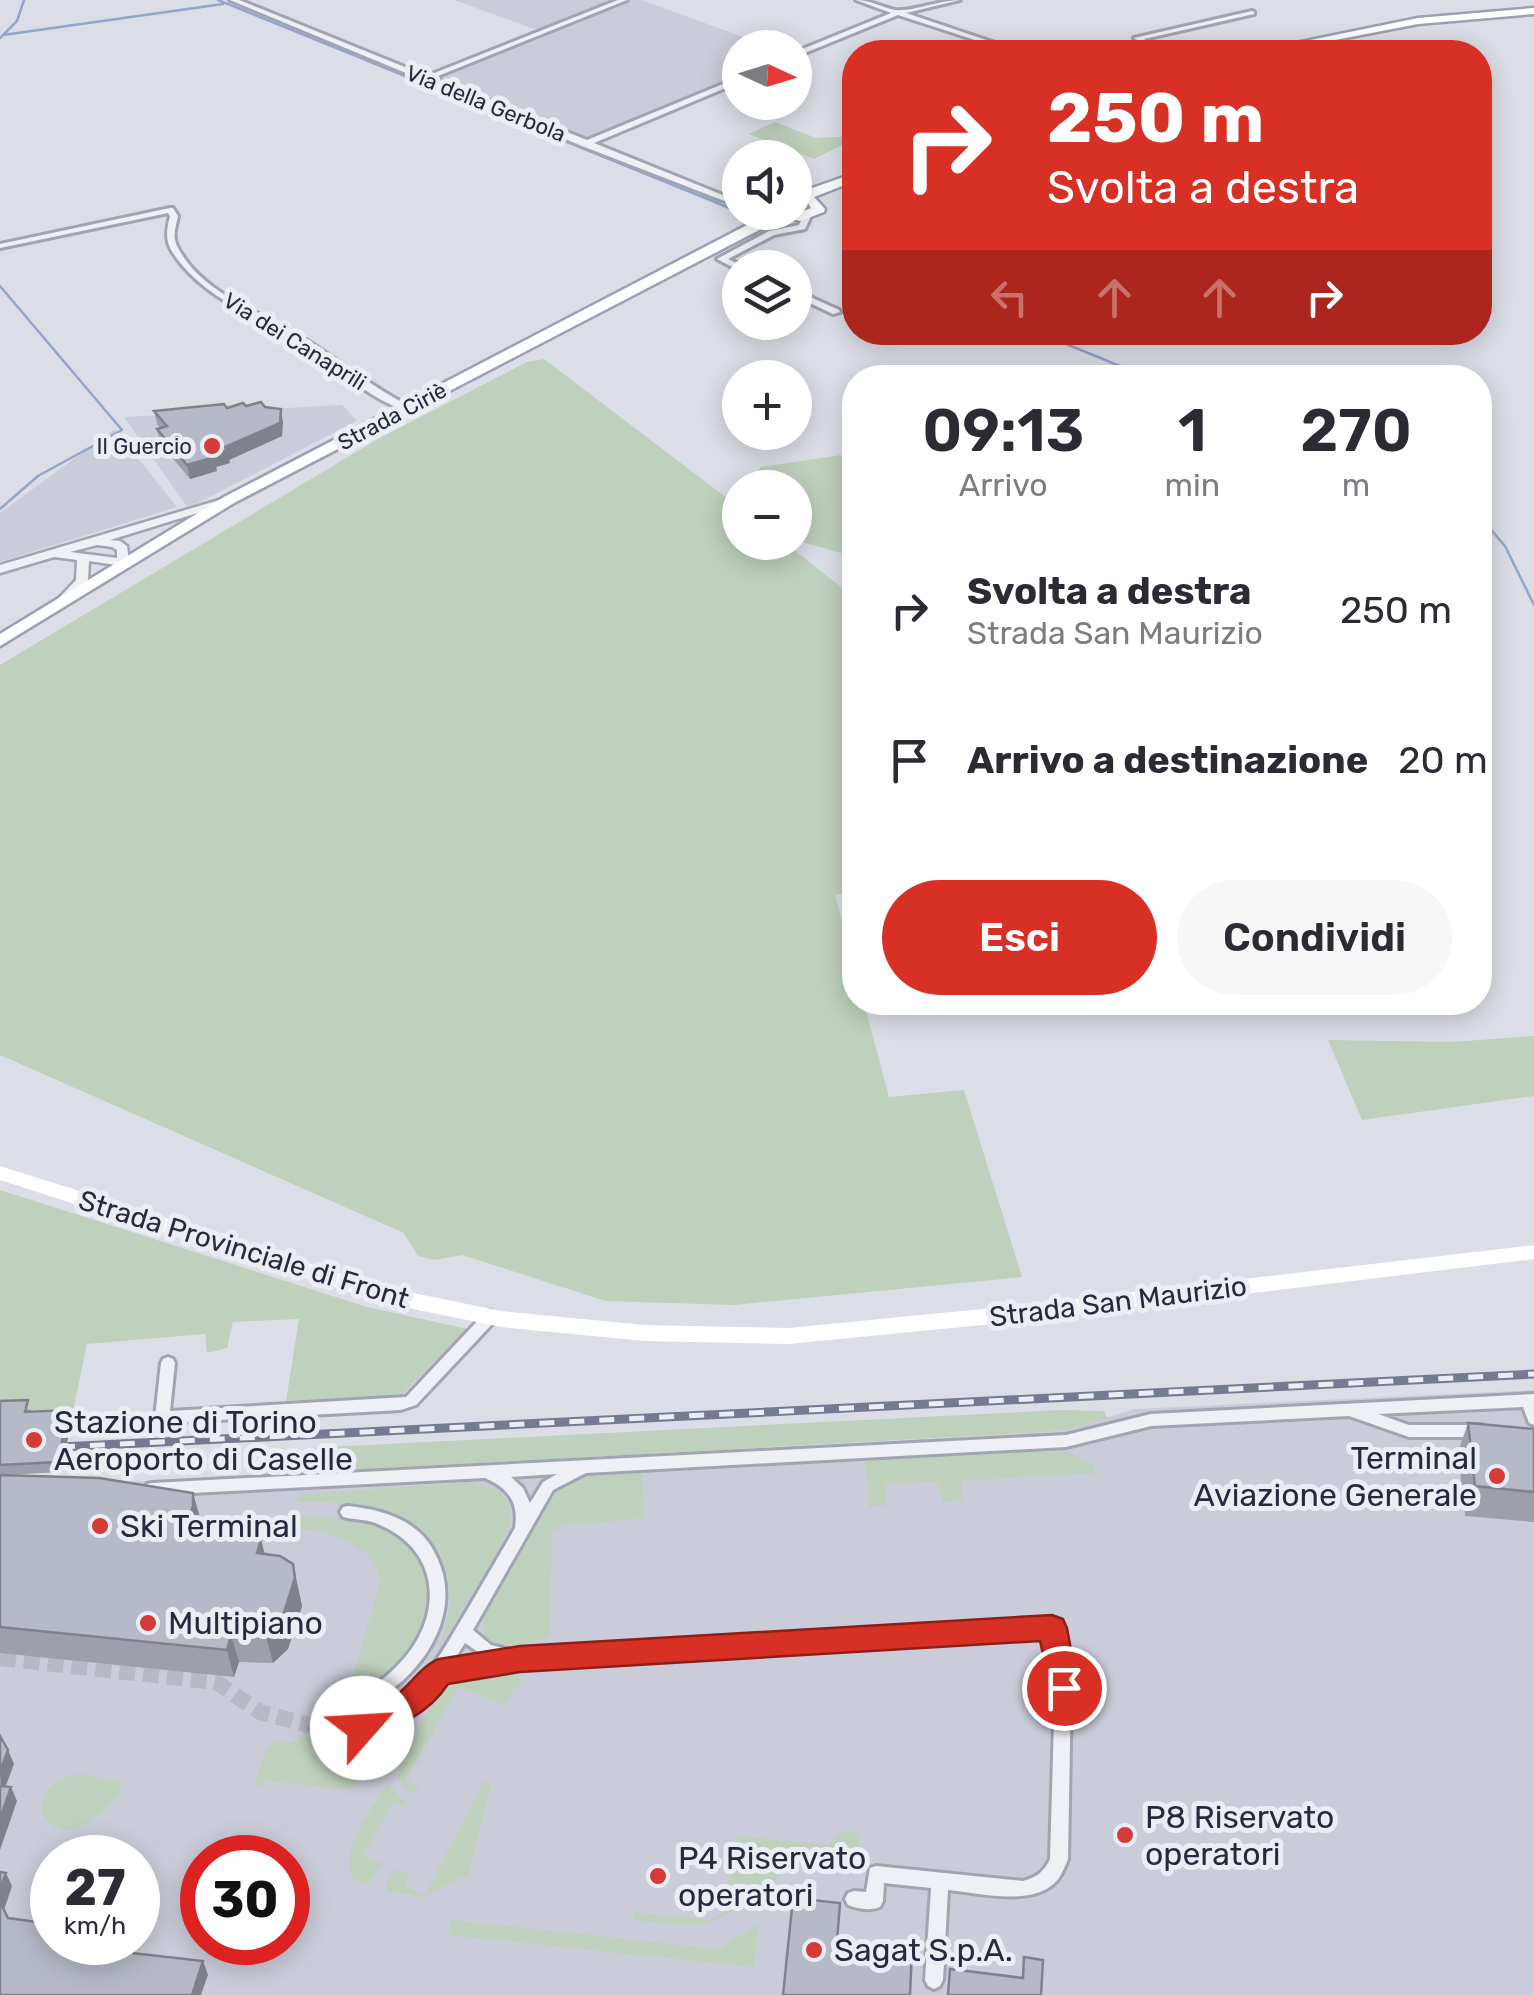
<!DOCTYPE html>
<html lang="it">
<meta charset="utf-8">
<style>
:root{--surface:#fff;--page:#f7f7f7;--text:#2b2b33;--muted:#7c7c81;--accent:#d93025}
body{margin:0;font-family:Rubik,sans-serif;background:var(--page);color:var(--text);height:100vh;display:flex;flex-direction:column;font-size:38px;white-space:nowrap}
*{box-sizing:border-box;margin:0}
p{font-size:32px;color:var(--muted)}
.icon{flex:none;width:55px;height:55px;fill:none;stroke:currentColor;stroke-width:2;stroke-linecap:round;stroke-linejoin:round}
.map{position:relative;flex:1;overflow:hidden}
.details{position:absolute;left:842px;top:365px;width:650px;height:650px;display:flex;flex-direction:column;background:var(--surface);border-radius:40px;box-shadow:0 5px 25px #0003}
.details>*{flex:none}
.top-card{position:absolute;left:842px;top:40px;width:650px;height:305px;border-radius:40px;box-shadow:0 5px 25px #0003;background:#d93025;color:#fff;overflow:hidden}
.needle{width:65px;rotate:94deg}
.controls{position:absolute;left:722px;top:30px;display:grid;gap:20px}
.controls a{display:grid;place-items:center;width:90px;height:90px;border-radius:50%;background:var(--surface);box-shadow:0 5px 25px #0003;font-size:50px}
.speed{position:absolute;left:30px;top:1835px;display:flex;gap:20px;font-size:50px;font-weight:700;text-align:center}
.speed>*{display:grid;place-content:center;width:130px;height:130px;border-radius:50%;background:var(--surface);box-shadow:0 5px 25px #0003;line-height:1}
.speed small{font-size:25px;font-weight:400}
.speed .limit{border:15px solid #d22;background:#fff;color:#111}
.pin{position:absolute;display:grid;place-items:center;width:85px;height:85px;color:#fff;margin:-42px;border:5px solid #fff;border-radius:50%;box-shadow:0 2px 10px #0007}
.me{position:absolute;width:110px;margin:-55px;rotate:64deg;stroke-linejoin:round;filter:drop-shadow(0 0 8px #0008)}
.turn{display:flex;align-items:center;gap:35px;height:210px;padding:0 40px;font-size:45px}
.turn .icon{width:130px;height:130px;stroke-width:2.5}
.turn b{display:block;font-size:70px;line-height:85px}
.lanes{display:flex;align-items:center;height:95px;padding:0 40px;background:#0003;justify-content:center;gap:50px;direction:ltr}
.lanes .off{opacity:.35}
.eta{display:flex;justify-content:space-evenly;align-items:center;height:170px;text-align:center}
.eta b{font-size:60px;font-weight:600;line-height:70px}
.cta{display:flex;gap:20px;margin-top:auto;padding:20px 40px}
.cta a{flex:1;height:115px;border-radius:60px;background:var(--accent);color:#fff;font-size:40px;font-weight:600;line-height:115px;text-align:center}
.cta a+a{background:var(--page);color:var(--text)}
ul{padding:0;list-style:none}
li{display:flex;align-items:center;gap:30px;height:150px;padding:0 40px}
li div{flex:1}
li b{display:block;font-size:38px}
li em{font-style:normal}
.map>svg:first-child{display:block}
.built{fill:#cacdd9;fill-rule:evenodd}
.green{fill:#bed1bc}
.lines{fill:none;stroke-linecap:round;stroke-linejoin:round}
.stream{stroke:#94a5ca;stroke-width:2.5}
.minor-tunnel{stroke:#b7bac5;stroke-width:16;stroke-dasharray:16 8;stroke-linecap:butt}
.minor-casing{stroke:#a1a4b1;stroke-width:6}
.tertiary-casing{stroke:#a1a4b1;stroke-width:5}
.primary-casing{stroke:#9ba0b3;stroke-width:5}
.minor{fill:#eff0f5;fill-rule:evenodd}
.tertiary{fill:#eff0f5;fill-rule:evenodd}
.secondary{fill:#fff;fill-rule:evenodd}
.primary{fill:#fff;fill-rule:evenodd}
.rail-casing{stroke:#747a91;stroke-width:9}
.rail{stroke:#ebedf5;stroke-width:5;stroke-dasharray:15;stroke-linecap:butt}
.wall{fill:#9d9fab}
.shaded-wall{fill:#7f828b}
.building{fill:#b6b9c7;stroke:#7f828b;stroke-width:2.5}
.route{fill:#d93025;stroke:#8d1f18;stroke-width:2.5}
.poi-dot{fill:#d53b38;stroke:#ebedf5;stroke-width:4}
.labels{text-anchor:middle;stroke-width:10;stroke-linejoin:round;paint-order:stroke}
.far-street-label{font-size:22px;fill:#252a3e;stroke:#ebedf5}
.far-poi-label{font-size:22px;fill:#252a3e;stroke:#ebedf5;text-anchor:end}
.street-label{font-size:28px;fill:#252a3e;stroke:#ebedf5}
.near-poi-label{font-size:32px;fill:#252a3e;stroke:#ebedf5;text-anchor:start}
</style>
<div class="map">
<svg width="1534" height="1995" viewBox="0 0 1534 1995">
<rect width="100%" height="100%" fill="#dcdee7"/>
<g class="built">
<path d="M454,0h188l128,47 -30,1v29l-149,68 -167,-68 113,-47z"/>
<path d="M342,405l15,16 -169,87 -64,-91z"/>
<path d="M115,429l62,78 -177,55v-49z"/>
<path d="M1534,1390v605h-1534v-513l191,-1 872,-50 72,-22zM52,1858h86v84h-86zM202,1858h86v84h-86z"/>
</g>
<g class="green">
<path d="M775,122l41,16 39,-2v3l-41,20 -65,-25z"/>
<path d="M544,359l196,149v34l45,1 70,55v294l-20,3 20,73v34l9,1 25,94 75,-7 58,187 -288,28 -128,-4 -144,-46 -27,5 -17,-4 -14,-23 -404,-178v-390l378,-226 149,-77z"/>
<path d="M855,453v104l-60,-17v-52l-54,-1 20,-20z"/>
<path d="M1534,1036v60l-172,24 -34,-80 124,2z"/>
<path d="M0,1190l367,117 101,22 -67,67 -115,5 13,-82 -66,3 -6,26 -20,5 -2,-19 -118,10 -16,76 -42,2 2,-12 -31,2z"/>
<path d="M1060,1410l44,1 3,7 -43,13 -803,44 48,-27z"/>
<path d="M1056,1447l38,17 2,9 -135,8 1,19 -19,3 -5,-21 -53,1 1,22 -17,2 -4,-49z"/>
<path d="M641,1467l4,51 -82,8 -11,5 -2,104c-19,11 -47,15 -65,2l-3,-19 76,-129 31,-17z"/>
<path d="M461,1483c82,4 44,58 18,99 -14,23 -28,45 -42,68 28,-55 8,-120 -55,-140 -27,-8 -58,-7 -86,-9l8,-7z"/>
<path d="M275,1515c35,2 76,-1 108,14 65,29 56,119 0,152 -12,7 -21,14 -35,13l32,-113c-9,-48 -66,-48 -106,-58z"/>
<path d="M513,1673l5,2 3,10 -6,2 -11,18 -45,-18 -54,94 15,5 -9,7 -13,-15 -1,-12c37,-63 36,-90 116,-93z"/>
<path d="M298,1735l61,18 6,13 -9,21 -9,2 -82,-8 -3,5h-8l13,-38 10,-7 18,1z"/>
<path d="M82,1774l37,7 1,10c-70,94 -114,-11 -38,-17z"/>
<path d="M484,1781l7,2 -23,92 -43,21 -37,-4 -2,-8 10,-15 13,6 -4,11 20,9z"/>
<path d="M388,1783l20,23 -15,-3 -30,52 19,8 -15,22 -13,-6c-17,-31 19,-70 34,-96z"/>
<path d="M845,1830l15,5 -2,19 -46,-4c-28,21 -69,62 -102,72 -24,8 -53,0 -77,-2l1,-8 76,8 14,-7 11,-77 93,9z"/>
<path d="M452,1920l267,29 40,-25 -6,43 -305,-32z"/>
</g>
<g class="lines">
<g class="stream">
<path d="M218,0l541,220"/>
<path d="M3,35l220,-31"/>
<path d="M0,38l17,-17 7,-21"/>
<path d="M0,286l122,144 -84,46 -38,33"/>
<path d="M1037,332l112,46"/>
<path d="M1480,517l25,29 29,59"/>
</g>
<path class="minor-tunnel" d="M0,1658l216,24 44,30 59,16"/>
<g class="minor-casing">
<g id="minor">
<path d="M230,0h9l188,76 191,-76h9l-194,78 154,62 153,-63v5l-146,61 146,59v5l-158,-61z"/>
<path d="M856,0c14,0 25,7 39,10 17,2 45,-10 65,-10l-54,13 116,39h-10l-114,-37 -103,42v-5l96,-39z"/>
<path d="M1252,11l2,1v2l-110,25 19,13h-7l-22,-14z"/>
<path d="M170,208h3l5,8c-2,10 -6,20 -1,30 24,48 86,67 129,94 35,22 66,47 103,66v4c-28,-2 -85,-51 -111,-68 -39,-24 -86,-41 -116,-77 -15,-18 -18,-26 -12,-49l-2,-3 -168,35v-4z"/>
<path d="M804,214l7,2 -6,13 -31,6 -46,24 15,7 -3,2v3l-23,-12 52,-28 30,-6z"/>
<path d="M795,290l44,20 1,2 -7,2 -38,-18z"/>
<path d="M490,1311l5,2 2,4 -2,4 -79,84 -15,5 -239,13 -5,-2 -2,-4 6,-54 2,-4 5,-2 5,2 2,4 -5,48 236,-14 79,-84z"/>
<path d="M1534,1394v31l-5,-2 -6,-16 -145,7 31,11h73l5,2 2,4 -2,4 -5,2h-73l-60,-21 -198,10 -85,21 -480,26 -33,17 -80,140 18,15 28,7 533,-31 6,2 13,65 -3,171c-4,10 -8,21 -17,27 -25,19 -73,7 -103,4l-5,90 -3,6 -6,3 -6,-3 -3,-6 6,-92 -47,-5 -1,18 -3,6c-10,4 -22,2 -32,-2l-3,-6 3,-6 6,-2 12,1 4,-24 6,-2 147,15c14,-4 21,-9 27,-22l5,-171 -10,-53 -525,31 -78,13 -26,28 -18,12 -26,11 -24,5 -29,1 -6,-3 -2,-5 2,-5c22,-7 45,-2 68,-12 36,-16 57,-52 76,-84 19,-32 39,-66 58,-99 4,-26 -7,-40 -30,-50l-333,17 -5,-1 -3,-5 3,-5 5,-1 914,-48 85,-21zM557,1474l-14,8 -13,21 -7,-15 -12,-11zM465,1643l20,14 -32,5z"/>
<path d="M348,1506c26,3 53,9 72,27 12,11 19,27 23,41 14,58 -35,115 -85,135l-6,-2 -2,-5c7,-11 20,-14 31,-22 6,-4 12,-10 17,-15 45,-45 45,-113 -18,-140 -11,-6 -25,-5 -37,-8l-3,-5 3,-5z"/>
</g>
</g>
<g class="tertiary-casing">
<path id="tertiary" d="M226,498l6,3 -2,2 -120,37 10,1 7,5 2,16 -6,4 -34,-5 -1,20 -21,22h-8l-2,-3 19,-20 1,-20 -23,-3 -54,16v-8zM97,545l15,2 5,3v8l-47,-6z"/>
</g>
<g class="primary-casing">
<g id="primary">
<path d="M1534,8v6l-116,10 -145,28h-21l166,-34z"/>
<path d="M855,173v8l-41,16 11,12 -1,3 -24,9 -16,-4 -550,286 -234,143v-12l224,-137 548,-285 27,1 12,-5 -3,-5 -13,-1v-8z"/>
</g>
</g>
<use href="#minor" class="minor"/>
<use href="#tertiary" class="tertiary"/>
<path class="secondary" d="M0,1166l384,121 117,24 143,14 145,3 233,-23 512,-60v14l-512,62 -233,23 -145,-3 -143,-14 -117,-24 -384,-123z"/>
<use href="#primary" class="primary"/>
<g class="rail-casing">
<path id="rail" d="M0,1450l1534,-76"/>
</g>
<use href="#rail" class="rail"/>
</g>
<g class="wall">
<path d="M246,406l19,1 18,15 -1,14 -53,24 1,3 -14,4 1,4 -27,8 -30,-36 -3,-14 3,-1 -3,-4 -3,-13z"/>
<path d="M0,1401l31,9v2l37,-2 3,10 -9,52 -58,3 197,46v13l60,6 4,14 28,10 9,42 -14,43 -15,14 -34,-1 -5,15 -234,-24z"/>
<path d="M1468,1423l66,6v93l-69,-6 -7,-64z"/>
</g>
<g class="shaded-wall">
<path d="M281,409l2,13 -1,14 -53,24 1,3 -14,4 1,4 -27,8 -3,-14 25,-11z"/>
<path d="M68,1410l3,10 -9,52 -4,-10z"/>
<path d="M193,1493l8,28v13l-17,-1z"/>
<path d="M261,1540l7,28 -11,-15z"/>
<path d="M293,1564l9,42 -14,43 -15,14 -7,-27z"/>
<path d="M231,1635l8,27 -5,15 -7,-27z"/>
<path d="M8,1750l6,14 -13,35 -1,-27z"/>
<path d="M11,1787l6,14 -17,49v-31z"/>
<path d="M6,1873l6,13 -8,24 -4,-8v-13z"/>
<path d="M98,1942h7l2,4 -5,16 -6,-13z"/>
<path d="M203,1961l5,14 -7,20h-9z"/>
</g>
<g class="building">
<path d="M261,402l4,5 16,2 -1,14 -55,24 2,3 -15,4 3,3 -28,8 -30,-36 10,-3 -13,-15 70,-7 3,4 16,-5 3,3z"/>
<path d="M28,1400l-3,12 43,-2 -10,52 -58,3v-64z"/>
<path d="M1468,1423l66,6v63l-59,-6z"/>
<path d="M0,1475l99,3 94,15v13l-9,27 77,7 -4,13 23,3 13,8 2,14 -14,44 -15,14 -35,-1 -4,15 -227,-23z"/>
<path d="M0,1736l8,14 -8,22z"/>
<path d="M0,1786l11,1 -11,32z"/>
<path d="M0,1872l6,1 -6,16z"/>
<path d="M793,1898l47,5 -3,38 75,8 -2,46h-127z"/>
<path d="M0,1902l8,16 44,6v18h11l3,4 1,-4h31l-2,7 107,12 -11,34h-192z"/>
<path d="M1024,1957l19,3 -2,35h-93l2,-26 73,9z"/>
</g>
<path class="route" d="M1052,1615l11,4 4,9 11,60 -4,9 -10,4 -11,-4 -13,-56 -520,31 -72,12c-19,30 -54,45 -86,57l-11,-4 -4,-9 4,-10c12,-6 27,-10 38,-17 18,-11 31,-35 50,-42l81,-13z"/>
<g class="poi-dot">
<circle cx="212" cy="446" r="10"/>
<circle cx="34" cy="1440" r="10"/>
<circle cx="1497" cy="1476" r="10"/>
<circle cx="100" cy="1526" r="10"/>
<circle cx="148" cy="1623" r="10"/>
<circle cx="1125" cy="1835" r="10"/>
<circle cx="658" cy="1876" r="10"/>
<circle cx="814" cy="1950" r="10"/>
</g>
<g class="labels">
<g class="far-street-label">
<text transform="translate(486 103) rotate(22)" y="8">Via della Gerbola</text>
<text transform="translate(295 341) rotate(32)" y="8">Via dei Canaprili</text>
<text transform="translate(392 416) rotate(-28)" y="8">Strada Ciriè</text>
</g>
<g class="far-poi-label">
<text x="192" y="454">Il Guercio</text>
</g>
<g class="street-label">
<text transform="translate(244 1249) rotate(17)" y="10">Strada Provinciale di Front</text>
<text transform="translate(1118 1301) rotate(-7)" y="10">Strada San Maurizio</text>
</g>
<g class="near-poi-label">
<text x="54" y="1433">Stazione di Torino<tspan x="54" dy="37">Aeroporto di Caselle</tspan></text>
<text x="1477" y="1469" text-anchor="end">Terminal<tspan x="1477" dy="37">Aviazione Generale</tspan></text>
<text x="120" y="1537">Ski Terminal</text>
<text x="168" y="1634">Multipiano</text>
<text x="1145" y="1828">P8 Riservato<tspan x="1145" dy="37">operatori</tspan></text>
<text x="678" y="1869">P4 Riservato<tspan x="678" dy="37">operatori</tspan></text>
<text x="834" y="1961">Sagat S.p.A.</text>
</g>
</g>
</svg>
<div class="controls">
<a><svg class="needle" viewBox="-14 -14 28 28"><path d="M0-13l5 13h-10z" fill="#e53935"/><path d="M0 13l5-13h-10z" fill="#7c7c81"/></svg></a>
<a><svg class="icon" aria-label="sound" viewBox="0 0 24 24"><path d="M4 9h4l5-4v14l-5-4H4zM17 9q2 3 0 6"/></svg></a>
<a><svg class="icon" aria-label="layers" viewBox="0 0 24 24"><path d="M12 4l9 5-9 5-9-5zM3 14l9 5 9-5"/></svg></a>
<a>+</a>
<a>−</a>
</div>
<div class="speed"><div>27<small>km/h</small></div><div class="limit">30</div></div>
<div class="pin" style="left:1064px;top:1688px;background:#d93025"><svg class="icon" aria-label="arrive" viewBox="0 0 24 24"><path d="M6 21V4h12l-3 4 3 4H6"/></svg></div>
<svg class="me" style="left:362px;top:1728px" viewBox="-20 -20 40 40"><circle r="19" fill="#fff"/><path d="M0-13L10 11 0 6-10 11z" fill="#d93025"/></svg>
<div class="top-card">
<div class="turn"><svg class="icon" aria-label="right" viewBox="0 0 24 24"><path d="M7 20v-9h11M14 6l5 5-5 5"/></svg><div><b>250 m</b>Svolta a destra</div></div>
<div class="lanes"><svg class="icon off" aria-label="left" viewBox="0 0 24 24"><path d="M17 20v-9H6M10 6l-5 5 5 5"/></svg><svg class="icon off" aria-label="ahead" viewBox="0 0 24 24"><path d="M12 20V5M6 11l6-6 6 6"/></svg><svg class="icon off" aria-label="ahead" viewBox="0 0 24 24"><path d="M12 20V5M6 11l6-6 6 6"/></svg><svg class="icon" aria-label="right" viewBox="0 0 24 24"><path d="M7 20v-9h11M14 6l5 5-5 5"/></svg></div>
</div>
<section class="details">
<div class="eta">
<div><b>09:13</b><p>Arrivo</p></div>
<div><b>1</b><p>min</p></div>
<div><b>270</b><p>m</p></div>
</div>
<ul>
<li><svg class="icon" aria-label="right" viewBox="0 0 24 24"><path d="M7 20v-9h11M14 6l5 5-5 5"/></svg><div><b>Svolta a destra</b><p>Strada San Maurizio</p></div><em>250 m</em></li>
<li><svg class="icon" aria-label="arrive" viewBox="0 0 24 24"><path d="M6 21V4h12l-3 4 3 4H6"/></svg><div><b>Arrivo a destinazione</b></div><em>20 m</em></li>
</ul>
<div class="cta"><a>Esci</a><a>Condividi</a></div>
</section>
</div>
